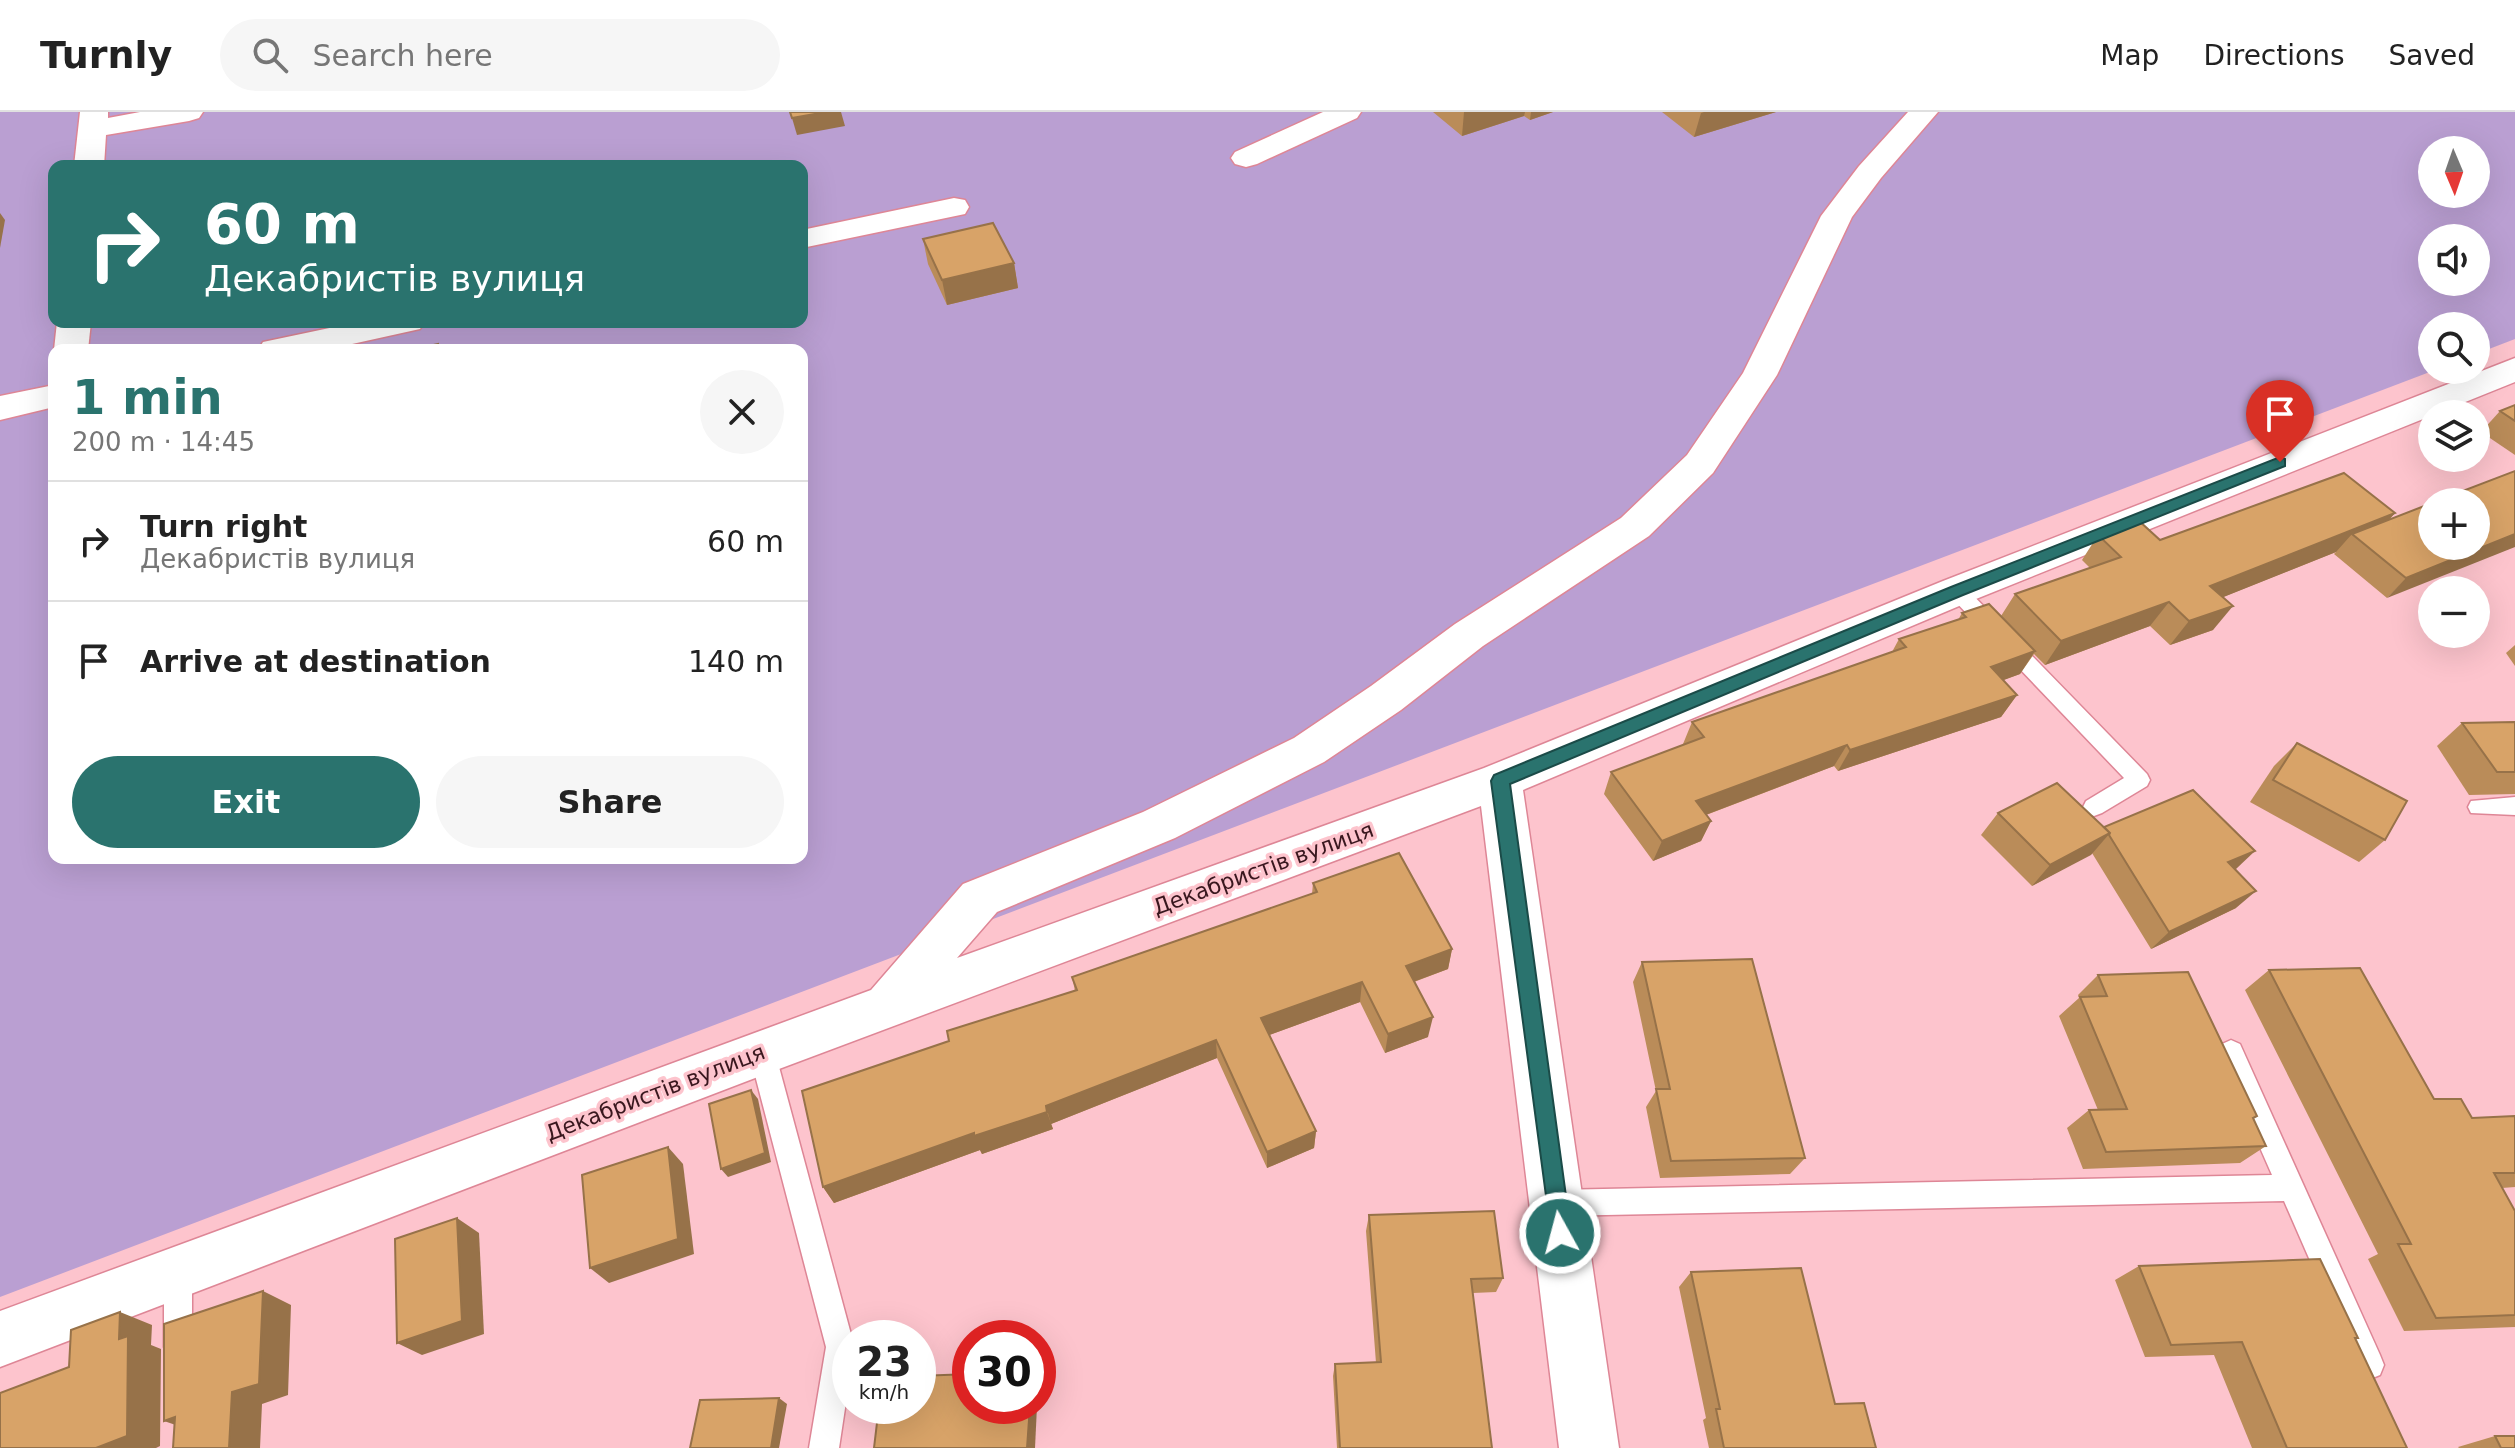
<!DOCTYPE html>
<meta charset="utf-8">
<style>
:root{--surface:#fff;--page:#f6f6f6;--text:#222;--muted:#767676;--line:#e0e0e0;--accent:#2a736e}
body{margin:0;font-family:"DejaVu Sans",sans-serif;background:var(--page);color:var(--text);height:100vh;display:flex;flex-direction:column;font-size:30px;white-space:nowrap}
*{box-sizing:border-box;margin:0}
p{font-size:26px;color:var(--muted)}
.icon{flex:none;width:44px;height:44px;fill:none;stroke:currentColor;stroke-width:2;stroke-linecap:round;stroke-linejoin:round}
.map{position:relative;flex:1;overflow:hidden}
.side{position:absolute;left:48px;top:232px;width:760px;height:520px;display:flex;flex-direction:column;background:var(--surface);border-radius:16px;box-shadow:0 8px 32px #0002}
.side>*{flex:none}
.guide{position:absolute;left:48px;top:48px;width:760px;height:168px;border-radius:16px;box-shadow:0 8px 32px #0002;background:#2a736e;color:#fff;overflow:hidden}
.needle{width:52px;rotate:178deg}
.tools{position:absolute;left:2418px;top:24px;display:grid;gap:16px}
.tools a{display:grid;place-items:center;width:72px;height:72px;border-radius:50%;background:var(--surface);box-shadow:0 8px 32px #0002;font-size:40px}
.speed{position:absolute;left:832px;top:1208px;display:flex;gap:16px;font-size:40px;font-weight:700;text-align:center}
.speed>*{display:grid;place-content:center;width:104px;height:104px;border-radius:50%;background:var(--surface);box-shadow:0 8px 32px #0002;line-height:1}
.speed small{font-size:20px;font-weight:400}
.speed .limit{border:12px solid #d22;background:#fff;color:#111}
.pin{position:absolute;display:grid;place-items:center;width:68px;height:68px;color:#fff;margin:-82px -34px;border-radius:50% 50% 50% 0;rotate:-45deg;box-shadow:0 0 8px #0007}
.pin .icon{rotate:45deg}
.me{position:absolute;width:88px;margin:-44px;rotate:353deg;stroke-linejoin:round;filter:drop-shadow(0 0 6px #0008)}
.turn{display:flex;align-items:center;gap:28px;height:168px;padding:0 24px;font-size:36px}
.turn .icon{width:104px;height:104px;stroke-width:2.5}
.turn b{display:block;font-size:56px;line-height:68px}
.round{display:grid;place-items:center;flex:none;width:84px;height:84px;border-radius:42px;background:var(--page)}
.summary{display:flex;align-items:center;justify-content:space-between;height:136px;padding:0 24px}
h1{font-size:48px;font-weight:700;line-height:60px;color:var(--accent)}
.cta{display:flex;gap:16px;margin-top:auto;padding:16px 24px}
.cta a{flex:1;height:92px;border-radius:48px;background:var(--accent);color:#fff;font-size:32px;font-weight:700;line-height:92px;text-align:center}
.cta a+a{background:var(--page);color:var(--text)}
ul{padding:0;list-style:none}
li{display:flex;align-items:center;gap:24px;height:120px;padding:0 24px;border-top:2px solid var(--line)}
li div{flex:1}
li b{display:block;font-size:30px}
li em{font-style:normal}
header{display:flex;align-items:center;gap:48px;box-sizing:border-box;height:112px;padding:0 40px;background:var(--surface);border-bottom:2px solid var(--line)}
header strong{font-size:38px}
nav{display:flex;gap:44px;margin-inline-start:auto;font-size:28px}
.search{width:560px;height:72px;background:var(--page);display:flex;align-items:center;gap:20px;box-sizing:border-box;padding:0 28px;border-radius:44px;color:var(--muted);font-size:30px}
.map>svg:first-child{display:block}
.green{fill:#ba9fd2;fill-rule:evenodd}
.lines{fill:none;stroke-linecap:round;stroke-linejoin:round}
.service-casing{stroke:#de8696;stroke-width:3}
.minor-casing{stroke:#de8696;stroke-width:3}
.service{fill:#fff;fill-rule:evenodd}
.minor{fill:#fff;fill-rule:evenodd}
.wall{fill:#ba8c59}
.shaded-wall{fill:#977249}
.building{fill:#d8a368;stroke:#977249;stroke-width:2}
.route{fill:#2a736e;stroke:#1b4b48;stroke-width:2}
.labels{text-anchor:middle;stroke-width:7;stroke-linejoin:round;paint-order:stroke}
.street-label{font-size:22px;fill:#39171e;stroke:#fdc4cd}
</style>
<header>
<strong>Turnly</strong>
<div class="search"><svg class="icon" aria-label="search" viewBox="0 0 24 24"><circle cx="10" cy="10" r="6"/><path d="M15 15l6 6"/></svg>Search here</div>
<nav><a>Map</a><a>Directions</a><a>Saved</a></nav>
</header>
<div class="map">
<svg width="2515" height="1336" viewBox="0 0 2515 1336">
<rect width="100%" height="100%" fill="#fdc4cd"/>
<path class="green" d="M0,0h2515v227l-39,15v-28h-44v44h3l-2435,927zM2432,38h44v44h-44zM54,54h748v156h-748zM2432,126h44v44h-44zM54,238h748v508h-748z"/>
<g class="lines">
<g class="service-casing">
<g id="service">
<path d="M1957,472l7,2 183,188 3,6 -3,6 -45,27 -8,3 -8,-3 -3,-6 3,-6 38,-23 -174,-182 -3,-5 3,-5z"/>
<path d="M2515,685v18l-44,-2 -3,-6 3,-6z"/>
<path d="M762,928l9,4 4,8 77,286 -2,37 -11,73h-30l17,-101 -77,-295 4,-8z"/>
<path d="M2231,928l9,4 140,311 4,10 -4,10 -10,4 -10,-4 -76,-174 -728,15 -9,-4 -4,-9 4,-9 9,-4 716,-15 -54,-123 4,-8z"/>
<path d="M178,1147l10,4 4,10v74l-4,10 -10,4 -10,-4 -4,-10v-74l4,-10z"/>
</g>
</g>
<g class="minor-casing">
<g id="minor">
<path d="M80,0h28v6l32,-6h63l-4,6 -10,3 -83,14 -2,31h-30z"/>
<path d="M1323,0h38l-4,6 -100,46 -11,3 -11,-3 -4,-6 4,-6z"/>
<path d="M1908,0h30l-57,66 -29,39 -75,158 -64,98 -64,63 -166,110 -82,64 -77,52 -149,76 -178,74 -40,46 527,-190 459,-187 572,-223v24l-544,219 -448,189 96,658h-60l-78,-642 -718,269 -763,292v-56l871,-321 92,-106 180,-72 151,-74 77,-52 84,-62 166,-106 66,-63 56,-82 78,-157 38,-50z"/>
<path d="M954,86l11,2 4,7 -4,7 -163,34v-18z"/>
<path d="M57,210h34l-3,28h-34z"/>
<path d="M358,210h67l-5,7 -95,21h-67l5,-8z"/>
<path d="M54,273v22l-54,13v-24z"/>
</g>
</g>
<use href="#service" class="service"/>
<use href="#minor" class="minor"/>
</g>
<g class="wall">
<path d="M1433,0h120l-23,8 -6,-4 -62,20z"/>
<path d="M1662,0h114l-82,25z"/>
<path d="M923,127l91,24 4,25 -71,17 -19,-41z"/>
<path d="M2515,293v50l-34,-23 19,-21z"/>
<path d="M2515,359l-128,127 -53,-44 2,-2 -113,45 -10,33 -43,15 -20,-19 -105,39 -11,-11 -14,20 -17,6 14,15 -16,22 -163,54 -4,-5 -128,49 5,6 -10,20 -48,20 -49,-67 7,-22 73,-27 -1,-1 9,-22 200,-70 7,-13 59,-19 4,-7 39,3 14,-22 75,-26 -8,-8 16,-25 62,5 235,-27 -6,7z"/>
<path d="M2515,533v21l-9,-13z"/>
<path d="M2515,610v72l-46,1 -32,-49 25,-23z"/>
<path d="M2297,631l88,97 -26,22 -109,-60 24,-36z"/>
<path d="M1998,701l106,14 131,42 1,39 -85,41 -59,-96 -60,33 -51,-51z"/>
<path d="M1313,771l139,66 -4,20 -34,13 14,55 -43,16 -25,-51 -91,33 47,96 -2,17 -47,20 -50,-110 -166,66 2,5 -71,25 -2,-4 -146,53 -11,-16 126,-146 126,-50 -3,-14 240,-83z"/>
<path d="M1642,850l163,196 -15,16 -130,4 -14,-71 10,-16 -23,-109z"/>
<path d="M2269,858l165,129 38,19 43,-2v71l-13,1 13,23v116l-111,4 -36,-72 10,-5 -133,-264z"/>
<path d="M2098,863l159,141 -4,3 13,27 -26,17 -157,6 -16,-41 22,-18h9l-39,-94 20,-18 -1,-3z"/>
<path d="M1369,1103l134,63 -7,14 -23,1 19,155h-155l-4,-72 2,-12 41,-1 -10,-132z"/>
<path d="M2139,1154l219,72 -3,1 52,109h-155l-38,-93 -69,2 -30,-77z"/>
<path d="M1691,1160l144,132 41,44h-167l-6,-28 3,-2 -27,-131z"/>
<path d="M2495,1324l20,12h-56l-1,-1z"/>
</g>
<g class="shaded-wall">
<path d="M826,0h15l4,14 -48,9 -5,-17z"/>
<path d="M1464,0h61l-1,4 -62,20z"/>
<path d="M1531,0h22l-23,8z"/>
<path d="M1704,0h72l-82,25 7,-24z"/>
<path d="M0,101l5,7 -5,28z"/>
<path d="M1014,151l4,25 -71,17 -5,-25z"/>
<path d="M2395,401l-22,24 -21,-3 -16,18 -145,58 19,-24z"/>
<path d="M2515,422v13l-128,51 19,-20z"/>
<path d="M2169,490l-19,24 -105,39 16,-24z"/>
<path d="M2233,494l-20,24 -43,15 19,-24z"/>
<path d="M2035,539l-15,23 -43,16 14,-23z"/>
<path d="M2017,583l-16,22 -163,54 12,-21z"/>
<path d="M1847,633l-13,21 -147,56 9,-21z"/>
<path d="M1711,709l-10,20 -48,20 9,-20z"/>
<path d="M2110,721l-19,22 -59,31 18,-21z"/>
<path d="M2255,739l-19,18 -27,11 19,-18z"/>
<path d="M2256,779l-20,17 -85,41 18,-17z"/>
<path d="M1452,837l-4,20 -46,17 4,-20z"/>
<path d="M1362,870l-2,20 -99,36v-20z"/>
<path d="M1433,905l-5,20 -43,16 3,-19z"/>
<path d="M1216,928l1,18 -166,66 -5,-18z"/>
<path d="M751,978l7,9 13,63 -43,15 -7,-8z"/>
<path d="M1047,1000l6,17 -71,25 -2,-4 -146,53 -11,-16 151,-54z"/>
<path d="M1316,1019l-2,17 -47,20v-16z"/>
<path d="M668,1035l15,17 11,90 -85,29 -19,-15z"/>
<path d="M457,1106l22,15 5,101 -62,21 -25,-12z"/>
<path d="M263,1179l28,14 -3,90 -26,9 -2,44h-31l3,-56z"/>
<path d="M120,1200l32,13 -1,20 10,4 -1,97 -4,2h-60l23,-109z"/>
<path d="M779,1286l8,6 -8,44h-8z"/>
<path d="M1030,1294h7l-2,42h-8z"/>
<path d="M175,1305l21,15 -32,-11z"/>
</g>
<g class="building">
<path d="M790,0h36l-34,6z"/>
<path d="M993,111l21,40 -72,17 -19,-41z"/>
<path d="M438,232v6h-28z"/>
<path d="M2515,293v16l-15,-10z"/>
<path d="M2515,359v63l-109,44 -54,-44 80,-31v43h44v-44h-42z"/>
<path d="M2344,361l51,40 -185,73 23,20 -44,15 -20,-19 -108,39 -46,-47 106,-37 -23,-22 40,-15 22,20z"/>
<path d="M1989,492l46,47 -44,16 26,28 -167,55 -3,-5 -151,56 15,20 -49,20 -51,-69 93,-35 -12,-15 214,-75 -7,-8 67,-22 -4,-4z"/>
<path d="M2515,610v50h-18l-35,-49z"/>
<path d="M2297,631l110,58 -22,39 -112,-60z"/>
<path d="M2057,671l53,50 -60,32 -52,-52z"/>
<path d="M2193,678l62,61 -27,11 28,29 -87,41 -60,-97 1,-2 -6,-6z"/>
<path d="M1399,741l53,96 -46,17 27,51 -45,17 -26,-52 -101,36 55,113 -49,21 -51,-112 -170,66 1,6 -73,24v-3l-151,54 -21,-96 147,-50 -2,-10 130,-41 -5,-13 245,-85 -4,-9z"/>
<path d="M1752,847l53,199 -134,3 -15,-72h14l-28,-127z"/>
<path d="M2360,856l74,131h27l11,19 43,-2v57h-21l21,38v104l-79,3 -38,-74h13l-142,-274z"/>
<path d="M2188,860l69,144 -4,2 13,28 -160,6 -17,-42 38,-1 -47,-112 27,-1 -9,-21z"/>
<path d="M751,978l14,63 -44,16 -12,-65z"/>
<path d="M668,1035l10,92 -88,29 -8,-93z"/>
<path d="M1494,1099l9,67 -32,1 21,169h-152l-5,-84 46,-2 -12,-147z"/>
<path d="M457,1106l5,103 -65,22 -2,-104z"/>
<path d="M2320,1147l38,79h-3l52,110h-120l-45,-106 -71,3 -32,-79z"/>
<path d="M1801,1156l34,136 29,-1 12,45h-152l-8,-39h4l-29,-137z"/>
<path d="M263,1179l-4,93 -27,8 -3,56h-56l2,-31 -11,4v-97z"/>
<path d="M120,1200l-1,27 9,-3 -1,100 -31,12h-96v-55l69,-26 2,-37z"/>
<path d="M970,1262v32h60l-3,42h-153l5,-42h39v-30z"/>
<path d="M779,1286l-8,50h-81l10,-48z"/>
<path d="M2495,1324h20v12h-14z"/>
</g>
<path class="route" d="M2280,345l5,2v7l-322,129 -453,189 61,449 -3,8 -8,3 -8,-3 -61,-460 3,-6 457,-188z"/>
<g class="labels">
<g class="street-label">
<text transform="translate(1263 756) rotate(-20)" y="8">Декабристів вулиця</text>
<text transform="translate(655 980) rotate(-21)" y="8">Декабристів вулиця</text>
</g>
</g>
</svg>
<div class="tools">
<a><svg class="needle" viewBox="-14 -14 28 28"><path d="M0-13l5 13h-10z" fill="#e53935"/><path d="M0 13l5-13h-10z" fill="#767676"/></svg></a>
<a><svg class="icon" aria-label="sound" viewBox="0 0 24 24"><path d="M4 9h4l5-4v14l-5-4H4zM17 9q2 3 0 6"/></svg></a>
<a><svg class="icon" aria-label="search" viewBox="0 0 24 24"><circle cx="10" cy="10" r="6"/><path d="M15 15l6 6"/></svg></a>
<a><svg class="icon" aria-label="layers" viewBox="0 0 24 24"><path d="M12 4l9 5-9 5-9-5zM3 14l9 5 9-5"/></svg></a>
<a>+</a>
<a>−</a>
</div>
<div class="speed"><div>23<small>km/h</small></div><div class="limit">30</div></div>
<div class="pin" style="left:2280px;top:350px;background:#d93025"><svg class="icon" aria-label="arrive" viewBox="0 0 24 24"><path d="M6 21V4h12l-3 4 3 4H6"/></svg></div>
<svg class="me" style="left:1560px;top:1121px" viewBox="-20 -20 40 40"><circle r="17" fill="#2a736e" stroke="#fff" stroke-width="3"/><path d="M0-11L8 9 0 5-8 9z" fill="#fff"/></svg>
<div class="guide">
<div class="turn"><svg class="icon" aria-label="right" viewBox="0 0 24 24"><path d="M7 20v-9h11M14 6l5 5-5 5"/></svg><div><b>60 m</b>Декабристів вулиця</div></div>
</div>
<section class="side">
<div class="summary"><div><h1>1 min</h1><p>200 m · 14:45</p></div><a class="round"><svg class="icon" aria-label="close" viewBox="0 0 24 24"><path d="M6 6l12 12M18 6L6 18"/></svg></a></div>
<ul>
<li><svg class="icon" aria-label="right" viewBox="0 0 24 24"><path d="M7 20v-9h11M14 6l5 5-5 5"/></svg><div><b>Turn right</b><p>Декабристів вулиця</p></div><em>60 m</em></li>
<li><svg class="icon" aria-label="arrive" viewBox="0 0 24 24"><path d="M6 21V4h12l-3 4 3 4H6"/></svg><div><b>Arrive at destination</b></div><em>140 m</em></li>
</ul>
<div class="cta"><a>Exit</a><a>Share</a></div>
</section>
</div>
